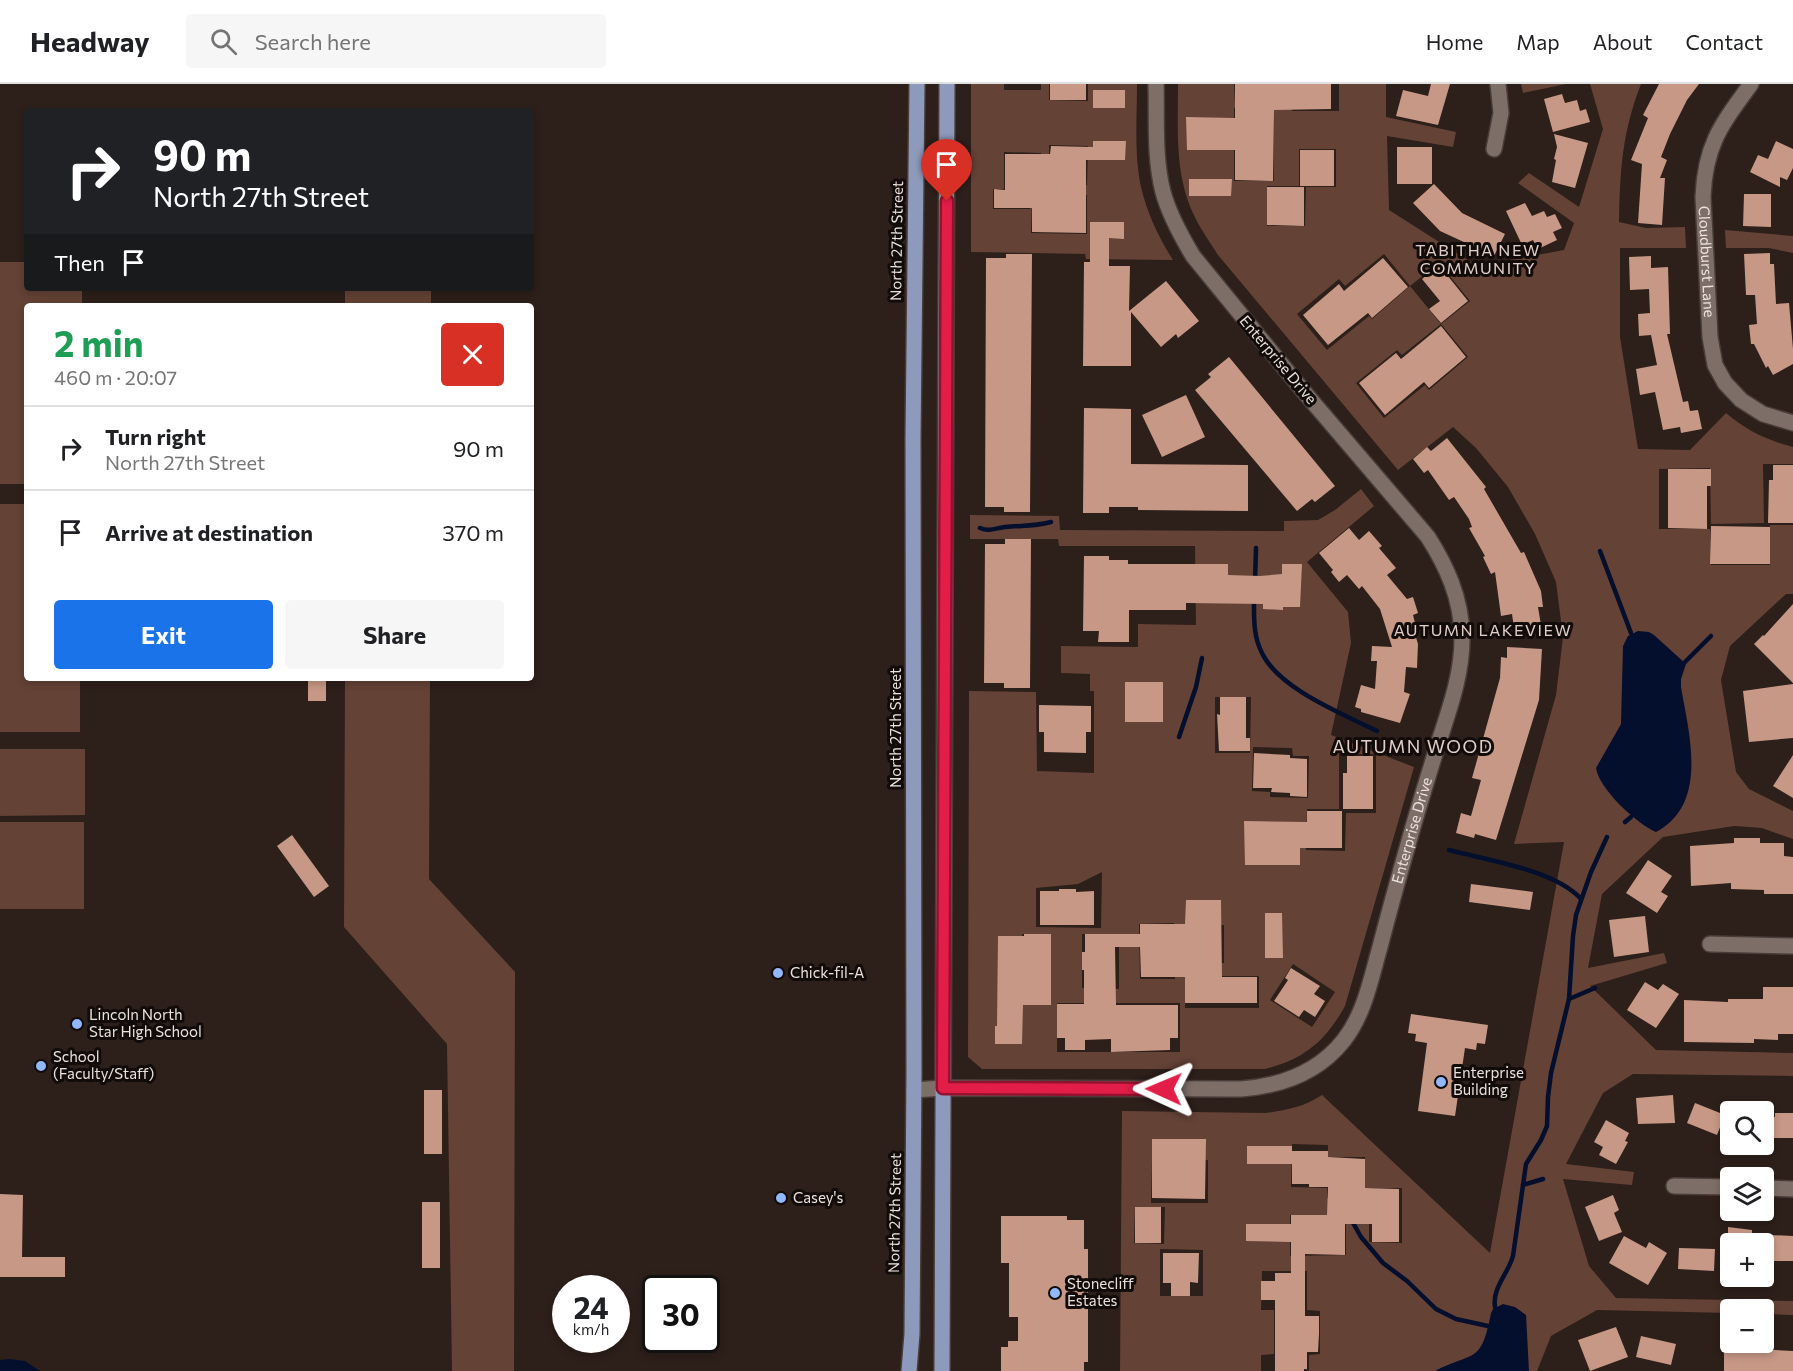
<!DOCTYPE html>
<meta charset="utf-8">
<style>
:root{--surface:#fff;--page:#f6f6f6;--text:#202124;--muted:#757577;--line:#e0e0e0;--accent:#1a73e8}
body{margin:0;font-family:Commissioner,sans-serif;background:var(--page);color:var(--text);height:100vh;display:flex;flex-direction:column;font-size:22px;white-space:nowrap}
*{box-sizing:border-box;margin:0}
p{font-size:20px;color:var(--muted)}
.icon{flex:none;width:33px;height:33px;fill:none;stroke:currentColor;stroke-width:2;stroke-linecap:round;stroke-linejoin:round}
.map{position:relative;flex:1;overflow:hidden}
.side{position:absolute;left:24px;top:219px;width:510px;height:378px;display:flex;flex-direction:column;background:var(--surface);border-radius:6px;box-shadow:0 3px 9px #0003}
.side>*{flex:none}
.guide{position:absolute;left:24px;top:24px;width:510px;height:183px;border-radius:6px;box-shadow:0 3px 9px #0003;background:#202124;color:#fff;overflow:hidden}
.controls{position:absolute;left:1720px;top:1017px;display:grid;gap:12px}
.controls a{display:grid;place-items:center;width:54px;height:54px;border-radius:6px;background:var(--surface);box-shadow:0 3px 9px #0003;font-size:30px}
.speed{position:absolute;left:552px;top:1191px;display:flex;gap:12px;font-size:30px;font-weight:700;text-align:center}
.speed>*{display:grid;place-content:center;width:78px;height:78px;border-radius:50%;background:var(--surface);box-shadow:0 3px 9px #0003;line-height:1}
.speed small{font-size:15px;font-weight:400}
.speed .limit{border:3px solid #111;border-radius:9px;background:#fff;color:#111}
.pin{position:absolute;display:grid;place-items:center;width:51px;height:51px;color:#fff;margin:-62px -26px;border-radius:50% 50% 50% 0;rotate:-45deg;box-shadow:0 0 6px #0007}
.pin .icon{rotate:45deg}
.me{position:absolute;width:66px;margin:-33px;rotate:271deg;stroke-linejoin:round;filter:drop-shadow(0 0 4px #0008)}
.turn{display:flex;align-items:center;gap:21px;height:126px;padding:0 30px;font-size:27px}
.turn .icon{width:78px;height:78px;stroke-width:2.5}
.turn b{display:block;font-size:42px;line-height:51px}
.then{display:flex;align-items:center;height:57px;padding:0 30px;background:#0003;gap:12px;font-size:22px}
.round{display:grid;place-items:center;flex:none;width:63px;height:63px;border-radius:6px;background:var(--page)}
.summary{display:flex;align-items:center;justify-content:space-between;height:102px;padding:0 30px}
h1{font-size:36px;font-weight:700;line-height:45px;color:#1e9e55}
.action{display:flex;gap:12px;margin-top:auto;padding:12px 30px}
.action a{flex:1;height:69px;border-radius:6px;background:var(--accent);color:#fff;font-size:24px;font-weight:700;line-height:69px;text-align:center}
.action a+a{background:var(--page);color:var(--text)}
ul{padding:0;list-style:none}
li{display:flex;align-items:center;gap:18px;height:84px;padding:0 30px;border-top:2px solid var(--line)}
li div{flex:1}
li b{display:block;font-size:22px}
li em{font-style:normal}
header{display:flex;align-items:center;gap:36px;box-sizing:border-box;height:84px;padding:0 30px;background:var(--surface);border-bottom:2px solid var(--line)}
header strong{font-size:28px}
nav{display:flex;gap:33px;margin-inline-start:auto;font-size:21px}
.search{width:420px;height:54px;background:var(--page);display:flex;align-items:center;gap:15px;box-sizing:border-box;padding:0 21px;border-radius:6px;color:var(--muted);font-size:22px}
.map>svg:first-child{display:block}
.green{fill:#644236;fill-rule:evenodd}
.water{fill:#040f2d}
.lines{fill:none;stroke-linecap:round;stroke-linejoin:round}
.stream{stroke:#040f2d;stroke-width:4.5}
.building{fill:#c79886}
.street-casing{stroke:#483d39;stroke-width:18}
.primary-casing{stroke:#483d39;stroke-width:18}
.street{stroke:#7e6e68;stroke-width:15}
.primary{stroke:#8e9abc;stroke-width:15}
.route-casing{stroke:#92132f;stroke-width:15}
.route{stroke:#e11d48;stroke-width:10}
.poi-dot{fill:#93b7fd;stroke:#110b09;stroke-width:2}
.labels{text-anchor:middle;stroke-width:6;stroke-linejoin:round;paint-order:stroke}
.street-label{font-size:15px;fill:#ebe2de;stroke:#110b09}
.poi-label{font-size:15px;fill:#ebe2de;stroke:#110b09;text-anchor:start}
.neighbourhood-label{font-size:16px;letter-spacing:1.5px;fill:#e1cec8;stroke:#110b09}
.quarter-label{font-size:18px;letter-spacing:1.5px;fill:#e1cec8;stroke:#110b09}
</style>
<header>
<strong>Headway</strong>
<div class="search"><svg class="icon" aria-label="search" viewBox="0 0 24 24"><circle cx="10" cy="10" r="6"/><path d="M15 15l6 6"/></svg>Search here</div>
<nav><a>Home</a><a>Map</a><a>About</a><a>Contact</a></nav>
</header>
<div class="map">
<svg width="1793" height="1287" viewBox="0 0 1793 1287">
<rect width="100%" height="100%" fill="#2d1f1a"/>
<g class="green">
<path d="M971,0h33v6h37v-6h8v16l39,1v-17h49c0,34 -3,70 4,103 6,26 18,51 32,73l-87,-1 -1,-5 -114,-2zM1049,61l39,1 -1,39 -38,-1zM1004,68l37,1v39h-11v17h-37v-20h11zM1032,110l55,1v39l-56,-1z"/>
<path d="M1178,0h56l1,19h39l18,-19v27h47v-27h47v33l70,15 -3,15 -66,-11 2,74 88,56 87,-16 10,-27 -56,-40 11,-10 50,34 24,-78 -13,-45h51c-19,49 -21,86 -22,138l27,6 39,-1 1,21h-66v89l18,112 52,1 36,-37c21,18 41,27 67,34v17h-30l1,59 -53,1 -1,-56 -51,1v60h51l1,36h59v-40h23v69h-7l-56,52 -9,34 15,92 13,17 44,22v28l-31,-11 -28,-2 -71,11 -61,57 -14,74 76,-15 3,10 -77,23 66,64 137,3v23l-160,-2 -30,19 -37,71 68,8 -2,13 -69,-6 26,87 27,32 177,3v14l-29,-1v-4h-33v3l-134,-3 -46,26 -14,35h-228v-16l11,-1v-43l-13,-1v-39h-45l-1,39h13v44l-13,1v16h-141l2,-260 144,2c21,-3 38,-6 56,-18l168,158 74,-411 -50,2 42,-149 7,-58 -7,-55 -21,-48 -27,-47 -32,-39 -23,-21 -55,43 -180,-215c-11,-17 -23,-34 -30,-54 -13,-37 -10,-78 -10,-117zM1274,23v74h-40v-73zM1299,65h37v38h-30l-1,39h-38v-40h32zM1384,170l26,32 -38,33 -3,-3 -42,34 -30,-36 42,-35 6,7zM1439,179l31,38 -29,23 -31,-38zM1441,240l27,33 -39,33 -4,-5 -41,33 -28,-35 41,-33 5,5zM1292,1060l36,1v12h37l-1,41h-37v-10l-36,-1zM1152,1076h56v43h-57zM1369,1104h33v55l-33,-1zM1135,1123h30l-1,37 -30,-1zM1290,1131h56v40l-56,1zM1160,1165l43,1v46h-43z"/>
<path d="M1521,0h45l-43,9z"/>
<path d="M1725,146l68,6v17l-24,-5h-43z"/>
<path d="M0,178h27v26h55v18h-55v178h-27z"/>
<rect x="345" y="204" width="86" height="18"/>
<path d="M1361,405l13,17 -67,56 41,50 3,31 -20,92 83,32 -69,239c-20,36 -41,53 -80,63h-283l-14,-12 1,-366 67,1 1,79 57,2v-82h-4v-17l-29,-1v-27l77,1v-23l58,1 -1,-79h-136l-1,-7h-88v-24l89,1 1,14 224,1v-10l34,-1 17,-10zM1215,613h36l-1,56h-35zM1253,663l39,1 1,8h16l-1,42 -38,-1v-5l-18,-1zM1339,670h37v59h-30l-1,38 -39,-1 1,-41h32zM1102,788l-1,56 -65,-1v-39l42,-4zM1174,839l1,56h-35l-1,-55zM1183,840l41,1v38h-41zM1022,850h29v71h-29zM1082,850h37v55l-37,-1zM1293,880l42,28 -23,35 -42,-27zM1185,892h74v32h-74zM1057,919h123v49h-123z"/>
<path d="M0,420h27v174h53v54h-80z"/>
<path d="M345,594h85l-1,201 86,93 -1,399h-62l-5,-327 -103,-117z"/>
<path d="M0,665h85v66l-85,1z"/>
<rect x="0" y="738" width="84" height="87"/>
</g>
<g class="water">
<path d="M1638,547l11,1 5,3 32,29 -5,15v8c8,47 28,117 -25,145 -19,-8 -57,-43 -60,-64l25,-44 2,-78 5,-10z"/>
<path d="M1503,1220l12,3 11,8 3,56h-94c39,-20 46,-6 56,-58l2,-4z"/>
<path d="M10,1275l15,2 15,10h-40v-11z"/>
</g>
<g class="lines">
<g class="stream">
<path d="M980,444c9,4 16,0 25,-1 19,-2 26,0 46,-5"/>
<path d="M1600,467l31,82"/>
<path d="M1255,497l1,-33"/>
<path d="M1254,514c0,19 -1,38 8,55 17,36 81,61 115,78"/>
<path d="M1685,578l26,-26"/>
<path d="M1179,653l17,-50 6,-29"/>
<path d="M1625,738l6,-5"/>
<path d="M1449,766c38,10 106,20 132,49"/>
<path d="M1569,915l26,-11"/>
<path d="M1523,1101l20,-6"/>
<path d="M1352,1137l9,16 22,26 24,18 29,28 20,10 32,7"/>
<path d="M1495,1223c-3,-19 13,-33 18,-51l13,-92 15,-24 6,-14 1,-29 3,-24 18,-74 4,-63 3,-21 15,-43 16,-35"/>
</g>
</g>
<g class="building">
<rect x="1050" y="0" width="36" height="16"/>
<path d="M1235,0h96v25l-57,1 -1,71 -38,-1v-30h-48l-1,-33 49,1z"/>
<path d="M1431,0h19l-12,41 -42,-9 7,-26 25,6z"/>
<path d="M1659,0h40l-12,16 -17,34 -9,23 6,3 -7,18h5l-3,47 -24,-2 4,-59 -11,-4 17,-42 -5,-3z"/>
<rect x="1093" y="6" width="32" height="18"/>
<path d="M1562,10l3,9 12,-3 3,11 6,-2 4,13 -37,10 -9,-33z"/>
<path d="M1554,50l34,9 -13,45 -23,-6 4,-22 -2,-1 3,-12z"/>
<path d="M1093,57h33l-1,19h-39v73l-54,-1v-24h-38v-19l11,1v-36h45l1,-8 42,1z"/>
<path d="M1776,57l17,8v19l-6,12 -7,-3v10l-30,-15 8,-17 10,4z"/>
<rect x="1397" y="63" width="35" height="37"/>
<rect x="1300" y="66" width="34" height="36"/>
<path d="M1189,95h43l-1,17h-42z"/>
<path d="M1434,100l28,29 43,21 -11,22 -54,-25 -27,-28z"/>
<path d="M1267,103h37v39l-37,-1z"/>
<path d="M1744,110h27v33l-28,-1z"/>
<path d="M1525,119l7,13 12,-5 3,6 8,-3 7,14 -9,4 4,8 -19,9 -5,-9 -11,5 -16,-34z"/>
<path d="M1090,138h34v17l-15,-1v28h21l-1,45 37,-30 33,40 -21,17 -2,-4 -15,13 -30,-35v54h-48l1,-104h6z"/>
<path d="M1770,169v11h4l2,40 13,-1 4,46v15l-20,11 -5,-9 -2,2 -12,-24h-3l-2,-19 8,-1 -2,-29h-9l-2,-41z"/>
<path d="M1006,170h26l-2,258h-26v-5h-19l1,-249h20z"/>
<path d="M1651,172v12l17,-1 2,67h-3l16,68 5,-1 2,10 8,-1 4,19 -21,4 -1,-6 -17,3 -8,-38 -15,3 -4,-26 21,-4 -6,-30 -12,1 -1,-22 12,-1 -1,-24 -19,1 -1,-33z"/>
<path d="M1383,174l25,29 -36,31 -4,-5 -40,32 -25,-30 36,-31 5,7z"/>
<path d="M1439,181l29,36 -27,22 -12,-14 11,-8 -18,-22z"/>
<path d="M1441,242l25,31 -37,31 -5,-6 -39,33 -26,-32 37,-30 5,6z"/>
<path d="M1229,273l106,129 -20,16 -3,-3 -15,12 -102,-121 16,-13 -3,-3z"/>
<path d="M1186,311l19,42 -43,20 -20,-42z"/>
<path d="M1084,324l47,1v55l117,1v46l-110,-1v-3h-29v6h-26z"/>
<path d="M1447,354l39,49 -2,2 37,64 3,-1 17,39 2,16h-5l3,18 -27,3 -2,-14 -11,2 -6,-44 -4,2 -8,-17 2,-1 -16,-28 3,-1 -3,-8 -15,-22 -5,3 -21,-30 -4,3 -11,-14 14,-12 4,4z"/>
<path d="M1773,381h20v58h-25l1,-43h4z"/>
<path d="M1668,385h43v17h-4v43l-39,-1z"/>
<path d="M1711,442l59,1v37h-60z"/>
<path d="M1349,444l10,12 10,-9 13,15 -3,2 17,20 -9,7 20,24 6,-2 5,16 -5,2 2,8 -3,1 6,20 -1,24 -11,-1 -2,25 6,2 -10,29 -39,-11v-3l-6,-2 6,-22 14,4 2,-28h-6l1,-15 20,1 -12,-38 -18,-23 -3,3 -12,-14 -8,7 -8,-10 2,-2 -14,-17z"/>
<path d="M1005,455h26l-1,149h-26v-5h-20l1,-139h20z"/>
<path d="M1084,472h25v4h19v4h100v11l32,1 22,-2v-10h20l-2,43h-17v3l-20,-1v-5l-77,-1v7h-57v32h-31l1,-11h-16z"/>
<path d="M1793,520v79l-39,-39 9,-9 1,1z"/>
<path d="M1507,563l35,2 -3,51 -43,140 -21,-6 -1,4 -18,-5 5,-20 10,3 10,-36 -9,-2 28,-100 1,-21 6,1z"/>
<rect x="308" y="594" width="18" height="23"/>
<rect x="1125" y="598" width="38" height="40"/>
<path d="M1793,600v54l-44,4 -6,-51z"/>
<path d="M1220,613h26v41h4v13h-31l-2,-37 3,1z"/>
<path d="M1039,621l52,1v26h-5v21l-42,-1v-20h-5z"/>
<path d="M1254,669l36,2v3l17,1v38l-17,-1v-3l-19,-1 1,-4h-19z"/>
<path d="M1793,671v43l-20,-12z"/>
<path d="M1347,672h26v53h-30v-36h4z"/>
<path d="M1307,727h35v37h-42v17h-55l-1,-44 63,1z"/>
<path d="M292,751l37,51 -15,11 -37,-51z"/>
<path d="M1734,754h26v5h24v13l9,1v37h-29v-4l-33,-1v-6l-40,3 -1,-40 44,-3z"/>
<path d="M1648,776l24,16 -11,16 7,4 -11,17 -31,-20z"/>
<path d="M1471,800l62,8 -3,18 -61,-8z"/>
<path d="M1059,805h17v3l18,-1v34h-54v-34h19z"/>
<path d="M1186,816h35l1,77h35v26h-72v-26h-44l-1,-30h-25l1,58h62v33h-8v12l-59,2v-13l-26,1v10h-20v-12h-8v-34h27v-34h-2v-18h3v-18h55v-10h45z"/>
<path d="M1265,829h17l1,45h-18z"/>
<path d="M1645,832l4,36 -35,5 -5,-37z"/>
<path d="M1024,850h27v71h-28l-1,39h-27v-18h2l1,-90h26z"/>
<path d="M1291,884l29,18 -6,8 11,7 -10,16 -11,-7 -5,7 -25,-16 14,-21 -3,-2z"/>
<path d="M1645,898l13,8 5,-6 16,10 -23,34 -29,-18z"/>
<path d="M1763,903h30v47h-15v6l-24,-1v4l-70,-1v-42l44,2v-3h35z"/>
<path d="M1411,930l77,11 -3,19 -8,-1 -1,7 -11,-2 -10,68 -37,-5 9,-68 -12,-2 1,-7 -8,-1z"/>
<rect x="424" y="1006" width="18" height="64"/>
<path d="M1673,1011l2,28 -37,1 -2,-26z"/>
<path d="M1695,1019l30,12 -8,20 -30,-12z"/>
<path d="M1775,1029h18v25h-29v-21h11z"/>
<path d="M1606,1036l23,13 -4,8 3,1 -12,22 -17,-9 4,-8 -9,-5z"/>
<path d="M1152,1055h54l-1,60 -53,-1z"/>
<path d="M1247,1062h45v5h36v6l37,2v29l34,1v53h-27v-18h-27v31l-40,-1v62h14v18l-1,18h-11v17h-3v2h-29v-71h-14v-19h14v-8h16v-31l-45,-1v-17h45v-9h36l1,-28h-19v-3h-17v-20h-45z"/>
<path d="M0,1110l23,1 -1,62h43v20h-65z"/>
<path d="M1613,1111l6,15 -5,3 8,19 -23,9 -14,-34z"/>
<rect x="422" y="1118" width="18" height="66"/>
<rect x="1135" y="1123" width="26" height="36"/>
<path d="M1001,1132h66v4h17v29h4v113h-4v9h-83v-24h7v-6h10v-24h-9v-54h-8z"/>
<path d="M1728,1143l24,3v14h-24z"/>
<path d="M1770,1151l23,1v25h-24z"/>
<path d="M1624,1152l22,12 3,-6 18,11 -19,32 -39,-22z"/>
<path d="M1679,1164l36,1 -1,22 -36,-2z"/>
<path d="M1163,1169h36l-1,30 -8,-1v14h-19v-13h-8z"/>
<path d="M1616,1243l12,30 -38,14 -12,-31z"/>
<path d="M1641,1252l35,8 -5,21 -35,-8z"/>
<path d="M1724,1263l69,4v20h-69z"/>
</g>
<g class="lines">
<g class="street-casing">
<g id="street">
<path id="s1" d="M1751,0c-30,41 -46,61 -48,113l7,140 5,28 10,18 16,17 22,14 30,9"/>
<path d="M1494,65l7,-36 -3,-29"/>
<path d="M1710,860l83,2"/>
<path id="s2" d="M914,1006l29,-2 298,1c41,-3 77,-16 103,-49 21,-27 27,-62 36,-93 9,-35 19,-71 29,-106 8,-29 17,-58 26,-87 12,-39 28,-78 27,-119 -1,-37 -15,-68 -34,-98l-123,-144 -112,-137c-12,-20 -24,-42 -30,-64 -9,-35 -6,-73 -7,-108"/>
<path d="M1674,1102l57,1"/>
<path d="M1764,1104l29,1"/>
</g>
</g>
<g class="primary-casing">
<g id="primary">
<path d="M909,1287l3,-37 2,-262 -1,-634 4,-354"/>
<path d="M942,1287l5,-1287"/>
</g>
</g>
<use href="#street" class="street"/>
<use href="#primary" class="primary"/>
</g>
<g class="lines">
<g class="route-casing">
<path id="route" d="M947,117l-4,887 221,1"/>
</g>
<use href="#route" class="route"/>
</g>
<g class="poi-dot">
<circle cx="778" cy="889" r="6"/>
<circle cx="77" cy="940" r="6"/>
<circle cx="41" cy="982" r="6"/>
<circle cx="1441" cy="998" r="6"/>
<circle cx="781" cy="1114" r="6"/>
<circle cx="1055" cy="1209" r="6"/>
</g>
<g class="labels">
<g class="street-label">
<text transform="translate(897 157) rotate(-89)" y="5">North 27th Street</text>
<text dy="5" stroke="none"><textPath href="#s1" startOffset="190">Cloudburst Lane</textPath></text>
<text transform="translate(1278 276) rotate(50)" y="5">Enterprise Drive</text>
<text transform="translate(896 644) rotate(-90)" y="5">North 27th Street</text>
<text dy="5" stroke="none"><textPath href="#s2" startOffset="666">Enterprise Drive</textPath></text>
<text transform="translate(895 1129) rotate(-89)" y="5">North 27th Street</text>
</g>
<g class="poi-label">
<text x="790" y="894">Chick-fil-A</text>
<text x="89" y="936">Lincoln North<tspan x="89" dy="17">Star High School</tspan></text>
<text x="53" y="978">School<tspan x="53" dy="17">(Faculty/Staff)</tspan></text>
<text x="1453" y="994">Enterprise<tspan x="1453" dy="17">Building</tspan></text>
<text x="793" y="1119">Casey's</text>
<text x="1067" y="1205">Stonecliff<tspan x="1067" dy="17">Estates</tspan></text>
</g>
<g class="neighbourhood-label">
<text x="1478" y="172">TABITHA NEW<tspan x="1478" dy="18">COMMUNITY</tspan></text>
<text x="1483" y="552">AUTUMN LAKEVIEW</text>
</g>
<g class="quarter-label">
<text x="1413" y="669">AUTUMN WOOD</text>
</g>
</g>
</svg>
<div class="controls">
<a><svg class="icon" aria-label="search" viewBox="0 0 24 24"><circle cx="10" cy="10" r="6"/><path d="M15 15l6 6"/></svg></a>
<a><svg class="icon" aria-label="layers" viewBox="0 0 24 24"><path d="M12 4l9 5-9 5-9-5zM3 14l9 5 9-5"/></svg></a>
<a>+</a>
<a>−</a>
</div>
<div class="speed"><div>24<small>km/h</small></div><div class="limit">30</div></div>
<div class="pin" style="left:947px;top:117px;background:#d93025"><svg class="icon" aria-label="arrive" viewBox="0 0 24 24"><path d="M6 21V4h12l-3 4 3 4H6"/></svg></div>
<svg class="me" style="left:1164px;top:1005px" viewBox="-20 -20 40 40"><path d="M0-17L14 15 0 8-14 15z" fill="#e11d48" stroke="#fff" stroke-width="4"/></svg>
<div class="guide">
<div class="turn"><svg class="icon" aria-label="right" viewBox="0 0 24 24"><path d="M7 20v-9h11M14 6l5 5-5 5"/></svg><div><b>90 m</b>North 27th Street</div></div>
<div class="then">Then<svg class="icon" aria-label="arrive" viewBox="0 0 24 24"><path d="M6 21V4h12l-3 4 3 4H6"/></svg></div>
</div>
<section class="side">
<div class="summary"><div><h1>2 min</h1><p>460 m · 20:07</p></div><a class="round" style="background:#d93025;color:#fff"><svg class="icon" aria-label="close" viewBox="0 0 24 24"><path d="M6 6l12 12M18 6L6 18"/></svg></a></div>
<ul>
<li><svg class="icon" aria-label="right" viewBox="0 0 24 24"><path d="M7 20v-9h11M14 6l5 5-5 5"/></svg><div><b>Turn right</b><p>North 27th Street</p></div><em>90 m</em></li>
<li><svg class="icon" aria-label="arrive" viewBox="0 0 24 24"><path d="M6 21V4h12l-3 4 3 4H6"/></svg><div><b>Arrive at destination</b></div><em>370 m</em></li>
</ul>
<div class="action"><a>Exit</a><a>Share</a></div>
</section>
</div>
